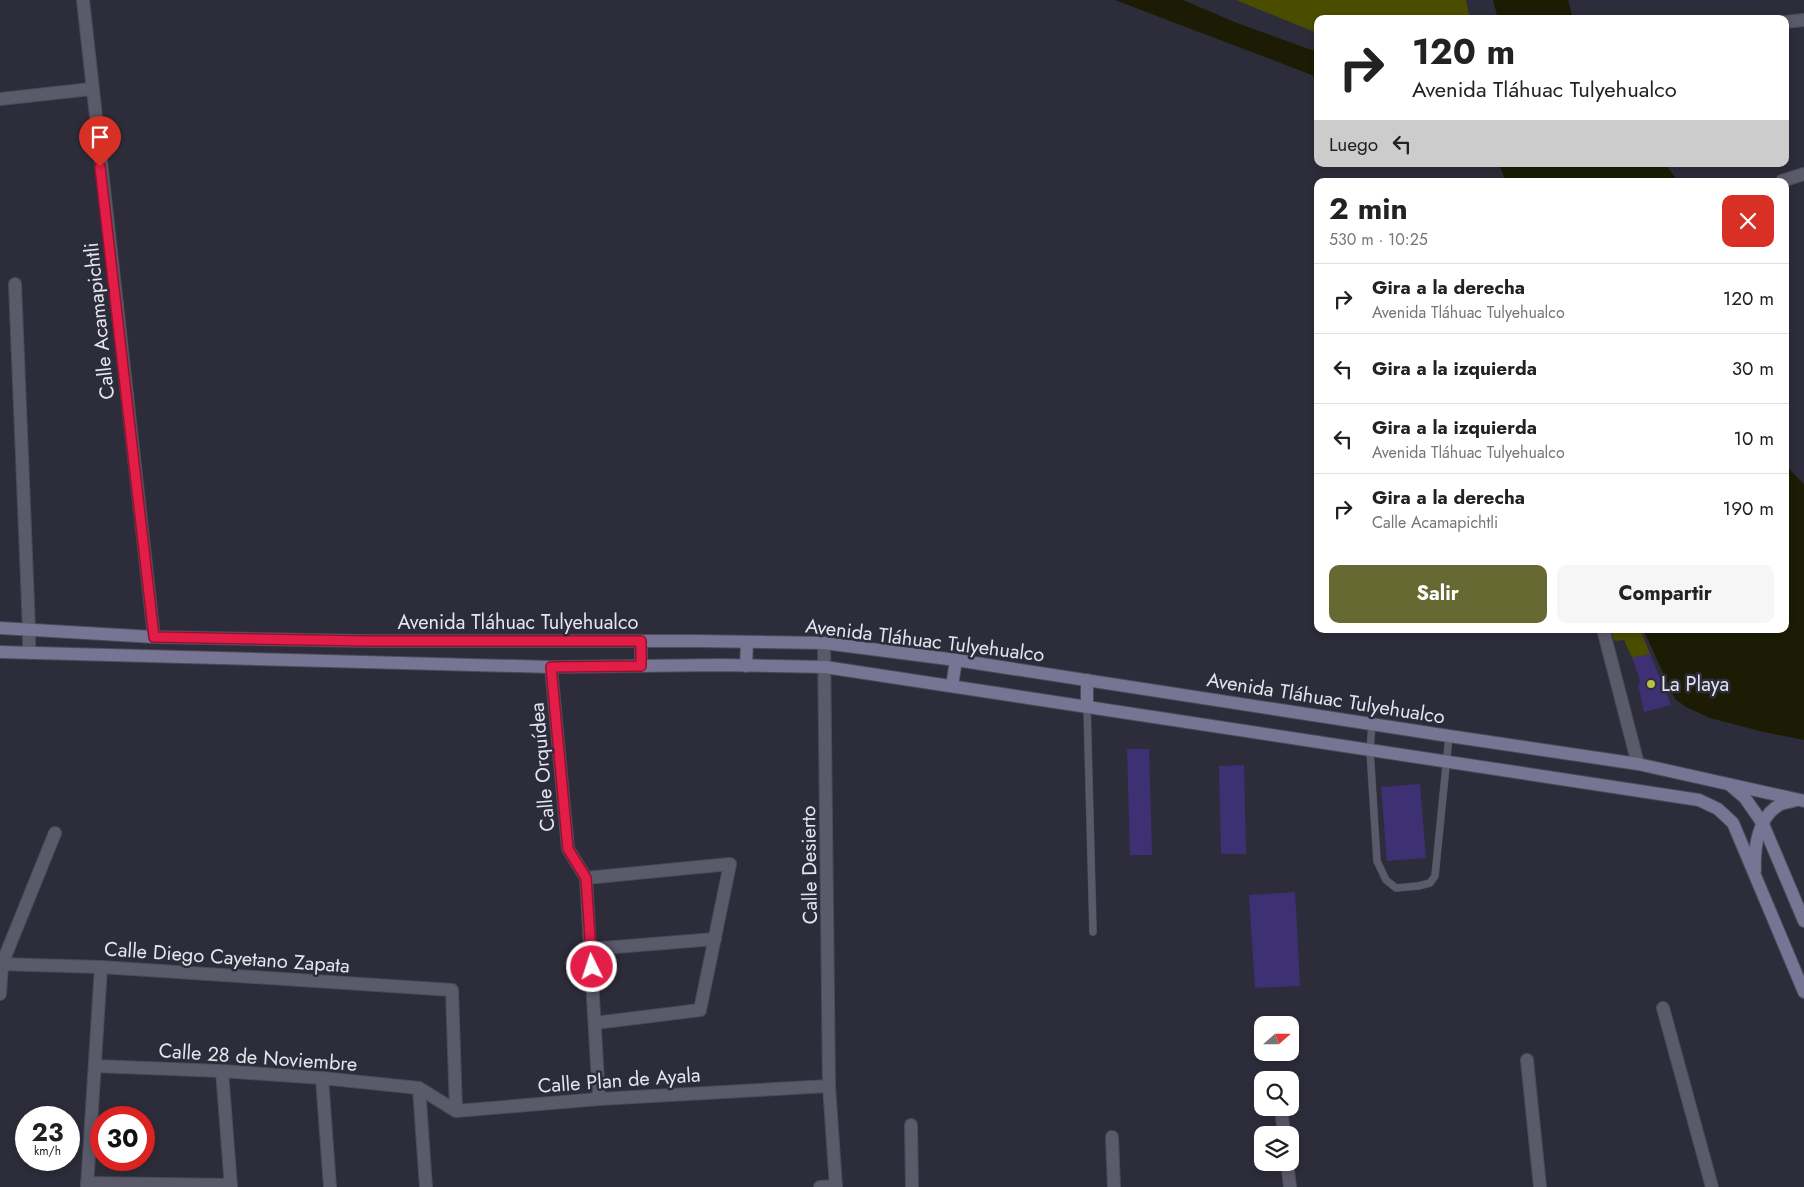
<!DOCTYPE html>
<html lang="es">
<meta charset="utf-8">
<style>
:root{--surface:#fff;--page:#f6f6f6;--text:#222;--muted:#767676;--line:#e0e0e0;--accent:#666932}
body{margin:0;font-family:Jost,sans-serif;background:var(--page);color:var(--text);height:100vh;display:flex;flex-direction:column;font-size:19px;white-space:nowrap}
*{box-sizing:border-box;margin:0}
p{font-size:16px;color:var(--muted)}
.icon{flex:none;width:28px;height:28px;fill:none;stroke:currentColor;stroke-width:2;stroke-linecap:round;stroke-linejoin:round}
.map{position:relative;flex:1;overflow:hidden}
.sheet{position:absolute;left:1314px;top:178px;width:475px;height:455px;display:flex;flex-direction:column;background:var(--surface);border-radius:10px;box-shadow:0 2px 8px #0003}
.sheet>*{flex:none}
.top-card{position:absolute;left:1314px;top:15px;width:475px;height:152px;border-radius:10px;box-shadow:0 2px 8px #0003;background:#fff;color:var(--text);overflow:hidden}
.needle{width:32px;rotate:69deg}
.buttons{position:absolute;left:1254px;top:1016px;display:grid;gap:10px}
.buttons a{display:grid;place-items:center;width:45px;height:45px;border-radius:10px;background:var(--surface);box-shadow:0 2px 8px #0003;font-size:25px}
.speed{position:absolute;left:15px;top:1106px;display:flex;gap:10px;font-size:25px;font-weight:700;text-align:center}
.speed>*{display:grid;place-content:center;width:65px;height:65px;border-radius:50%;background:var(--surface);box-shadow:0 2px 8px #0003;line-height:1}
.speed small{font-size:12px;font-weight:400}
.speed .limit{border:8px solid #d22;background:#fff;color:#111}
.pin{position:absolute;display:grid;place-items:center;width:42px;height:42px;color:#fff;margin:-51px -21px;border-radius:50% 50% 50% 0;rotate:-45deg;box-shadow:0 0 5px #0007}
.pin .icon{rotate:45deg}
.me{position:absolute;width:55px;margin:-28px;rotate:356deg;stroke-linejoin:round;filter:drop-shadow(0 0 4px #0008)}
.turn{display:flex;align-items:center;gap:18px;height:105px;padding:0 15px;font-size:22px}
.turn .icon{width:65px;height:65px;stroke-width:2.5}
.turn b{display:block;font-size:35px;line-height:42px}
.then{display:flex;align-items:center;height:48px;padding:0 15px;background:#0003;gap:10px;font-size:19px}
.round{display:grid;place-items:center;flex:none;width:52px;height:52px;border-radius:10px;background:var(--page)}
.headline{display:flex;align-items:center;justify-content:space-between;height:85px;padding:0 15px}
h1{font-size:30px;font-weight:700;line-height:38px}
.cta{display:flex;gap:10px;margin-top:auto;padding:10px 15px}
.cta a{flex:1;height:58px;border-radius:10px;background:var(--accent);color:#fff;font-size:20px;font-weight:700;line-height:58px;text-align:center}
.cta a+a{background:var(--page);color:var(--text)}
ul{padding:0;list-style:none}
li{display:flex;align-items:center;gap:15px;height:70px;padding:0 15px;border-top:1px solid var(--line)}
li div{flex:1}
li b{display:block;font-size:19px}
li em{font-style:normal}
.map>svg:first-child{display:block}
.green{fill:#4a4d00}
.water{fill:#1b1c03}
.building{fill:#3d3173}
.lines{fill:none;stroke-linecap:round;stroke-linejoin:round}
.lane-casing{stroke:#4b4a56;stroke-width:8}
.street-casing{stroke:#4b4a56;stroke-width:14}
.secondary-casing{stroke:#4b4a56;stroke-width:14}
.lane{stroke:#5b5a6a;stroke-width:7}
.street{stroke:#5b5a6a;stroke-width:12}
.secondary{stroke:#777494;stroke-width:12}
.route-casing{stroke:#92132f;stroke-width:12}
.route{stroke:#e11d48;stroke-width:9}
.poi-dot{fill:#b9c046;stroke:#2d2c3a;stroke-width:2}
.labels{text-anchor:middle;stroke-width:5;stroke-linejoin:round;paint-order:stroke}
.street-label{font-size:20px;fill:#e5e5ee;stroke:#2d2c3a}
.poi-label{font-size:20px;fill:#e5e5ee;stroke:#2d2c3a;text-anchor:start}
</style>
<div class="map">
<svg width="1804" height="1187" viewBox="0 0 1804 1187">
<rect width="100%" height="100%" fill="#2d2c3a"/>
<g class="green">
<path d="M1236,0h230l4,19h-152l-1,14z"/>
<path d="M1611,629h29l10,25 -18,4 -8,-18 -10,1z"/>
</g>
<g class="water">
<path d="M1115,0h68l54,23 80,29v25z"/>
<path d="M1493,0h75l5,19h-75z"/>
<path d="M1499,164h166l13,17h-172z"/>
<path d="M1785,465l19,19v256l-40,-8 -54,-14 -24,-11 -11,-8 -32,-70h142z"/>
</g>
<g class="building">
<path d="M1650,654l21,51 -27,7 -6,-28 3,-1 -9,-25z"/>
<path d="M1127,749h22l3,106h-22z"/>
<path d="M1244,765l2,89h-25l-2,-88z"/>
<path d="M1420,784l6,74 -39,3 -6,-74z"/>
<path d="M1295,892l5,94 -45,2 -6,-93z"/>
</g>
<g class="lines">
<g class="lane-casing">
<g id="lane">
<path d="M1087,706l6,226"/>
<path d="M1372,724l-2,26 7,111 9,19 10,8 22,-2 12,-3 5,-7 14,-140"/>
</g>
</g>
<g class="street-casing">
<g id="street">
<path d="M83,0l71,637"/>
<path d="M1785,22l19,-2"/>
<path d="M0,99l91,-10"/>
<path d="M1782,181l22,-7"/>
<path d="M15,284l14,345v24"/>
<path d="M1603,629l35,135"/>
<path d="M824,643l5,443 7,101"/>
<path d="M551,667l17,182 18,29 13,221"/>
<path d="M586,878l144,-14 -30,146 -105,13"/>
<path d="M590,949l125,-10"/>
<path d="M0,964l101,3 351,23 4,121"/>
<path d="M0,994l2,-30 53,-131"/>
<path d="M1663,1008l49,179"/>
<path d="M1527,1060l13,127"/>
<path d="M95,1066l127,5 100,7 97,10 37,23 143,-12 230,-13"/>
<path d="M222,1071l9,116"/>
<path d="M322,1078l8,109"/>
<path d="M419,1088l7,99"/>
<path d="M1281,1108l3,27"/>
<path d="M911,1125l1,62"/>
<path d="M1112,1137l2,50"/>
<path d="M1287,1162l3,25"/>
<path d="M87,1183l144,2"/>
<path d="M87,1187l14,-220"/>
<path d="M820,1187l16,-1"/>
</g>
</g>
<g class="secondary-casing">
<g id="secondary">
<path d="M0,628l154,9 213,4h330l127,2 132,17 493,76 189,28 166,37"/>
<path d="M641,641v25"/>
<path d="M0,652l551,15 168,-2 106,2 874,133 19,9 15,14 71,169"/>
<path d="M746,666l1,-24"/>
<path d="M952,686l4,-26"/>
<path d="M1087,706v-26"/>
<path d="M1731,786l14,12 18,26 41,97"/>
<path d="M1755,870c-1,-23 3,-54 26,-66 5,-2 11,-2 15,-4"/>
</g>
</g>
<use href="#lane" class="lane"/>
<use href="#street" class="street"/>
<use href="#secondary" class="secondary"/>
</g>
<g class="lines">
<g class="route-casing">
<path id="route" d="M100,167l54,470 212,4h275v25l-90,1 17,182 18,29 6,89"/>
</g>
<use href="#route" class="route"/>
</g>
<circle class="poi-dot" cx="1651" cy="684" r="5"/>
<g class="labels">
<g class="street-label">
<text transform="translate(99 321) rotate(-96)" y="7">Calle Acamapichtli</text>
<text x="518" y="629">Avenida Tláhuac Tulyehualco</text>
<text transform="translate(925 640) rotate(7)" y="7">Avenida Tláhuac Tulyehualco</text>
<text transform="translate(1326 698) rotate(9)" y="7">Avenida Tláhuac Tulyehualco</text>
<text transform="translate(542 767) rotate(-95)" y="7">Calle Orquídea</text>
<text transform="translate(809 865) rotate(-91)" y="7">Calle Desierto</text>
<text transform="translate(227 957) rotate(4)" y="7">Calle Diego Cayetano Zapata</text>
<text transform="translate(258 1057) rotate(4)" y="7">Calle 28 de Noviembre</text>
<text transform="translate(619 1080) rotate(-4)" y="7">Calle Plan de Ayala</text>
</g>
<g class="poi-label">
<text x="1661" y="691">La Playa</text>
</g>
</g>
</svg>
<div class="buttons">
<a><svg class="needle" viewBox="-14 -14 28 28"><path d="M0-13l5 13h-10z" fill="#e53935"/><path d="M0 13l5-13h-10z" fill="#767676"/></svg></a>
<a><svg class="icon" aria-label="search" viewBox="0 0 24 24"><circle cx="10" cy="10" r="6"/><path d="M15 15l6 6"/></svg></a>
<a><svg class="icon" aria-label="layers" viewBox="0 0 24 24"><path d="M12 4l9 5-9 5-9-5zM3 14l9 5 9-5"/></svg></a>
</div>
<div class="speed"><div>23<small>km/h</small></div><div class="limit">30</div></div>
<div class="pin" style="left:100px;top:167px;background:#d93025"><svg class="icon" aria-label="arrive" viewBox="0 0 24 24"><path d="M6 21V4h12l-3 4 3 4H6"/></svg></div>
<svg class="me" style="left:592px;top:967px" viewBox="-20 -20 40 40"><circle r="17" fill="#e11d48" stroke="#fff" stroke-width="3"/><path d="M0-11L8 9 0 5-8 9z" fill="#fff"/></svg>
<div class="top-card">
<div class="turn"><svg class="icon" aria-label="right" viewBox="0 0 24 24"><path d="M7 20v-9h11M14 6l5 5-5 5"/></svg><div><b>120 m</b>Avenida Tláhuac Tulyehualco</div></div>
<div class="then">Luego<svg class="icon" aria-label="left" viewBox="0 0 24 24"><path d="M17 20v-9H6M10 6l-5 5 5 5"/></svg></div>
</div>
<section class="sheet">
<div class="headline"><div><h1>2 min</h1><p>530 m · 10:25</p></div><a class="round" style="background:#d93025;color:#fff"><svg class="icon" aria-label="close" viewBox="0 0 24 24"><path d="M6 6l12 12M18 6L6 18"/></svg></a></div>
<ul>
<li><svg class="icon" aria-label="right" viewBox="0 0 24 24"><path d="M7 20v-9h11M14 6l5 5-5 5"/></svg><div><b>Gira a la derecha</b><p>Avenida Tláhuac Tulyehualco</p></div><em>120 m</em></li>
<li><svg class="icon" aria-label="left" viewBox="0 0 24 24"><path d="M17 20v-9H6M10 6l-5 5 5 5"/></svg><div><b>Gira a la izquierda</b></div><em>30 m</em></li>
<li><svg class="icon" aria-label="left" viewBox="0 0 24 24"><path d="M17 20v-9H6M10 6l-5 5 5 5"/></svg><div><b>Gira a la izquierda</b><p>Avenida Tláhuac Tulyehualco</p></div><em>10 m</em></li>
<li><svg class="icon" aria-label="right" viewBox="0 0 24 24"><path d="M7 20v-9h11M14 6l5 5-5 5"/></svg><div><b>Gira a la derecha</b><p>Calle Acamapichtli</p></div><em>190 m</em></li>
</ul>
<div class="cta"><a>Salir</a><a>Compartir</a></div>
</section>
</div>
